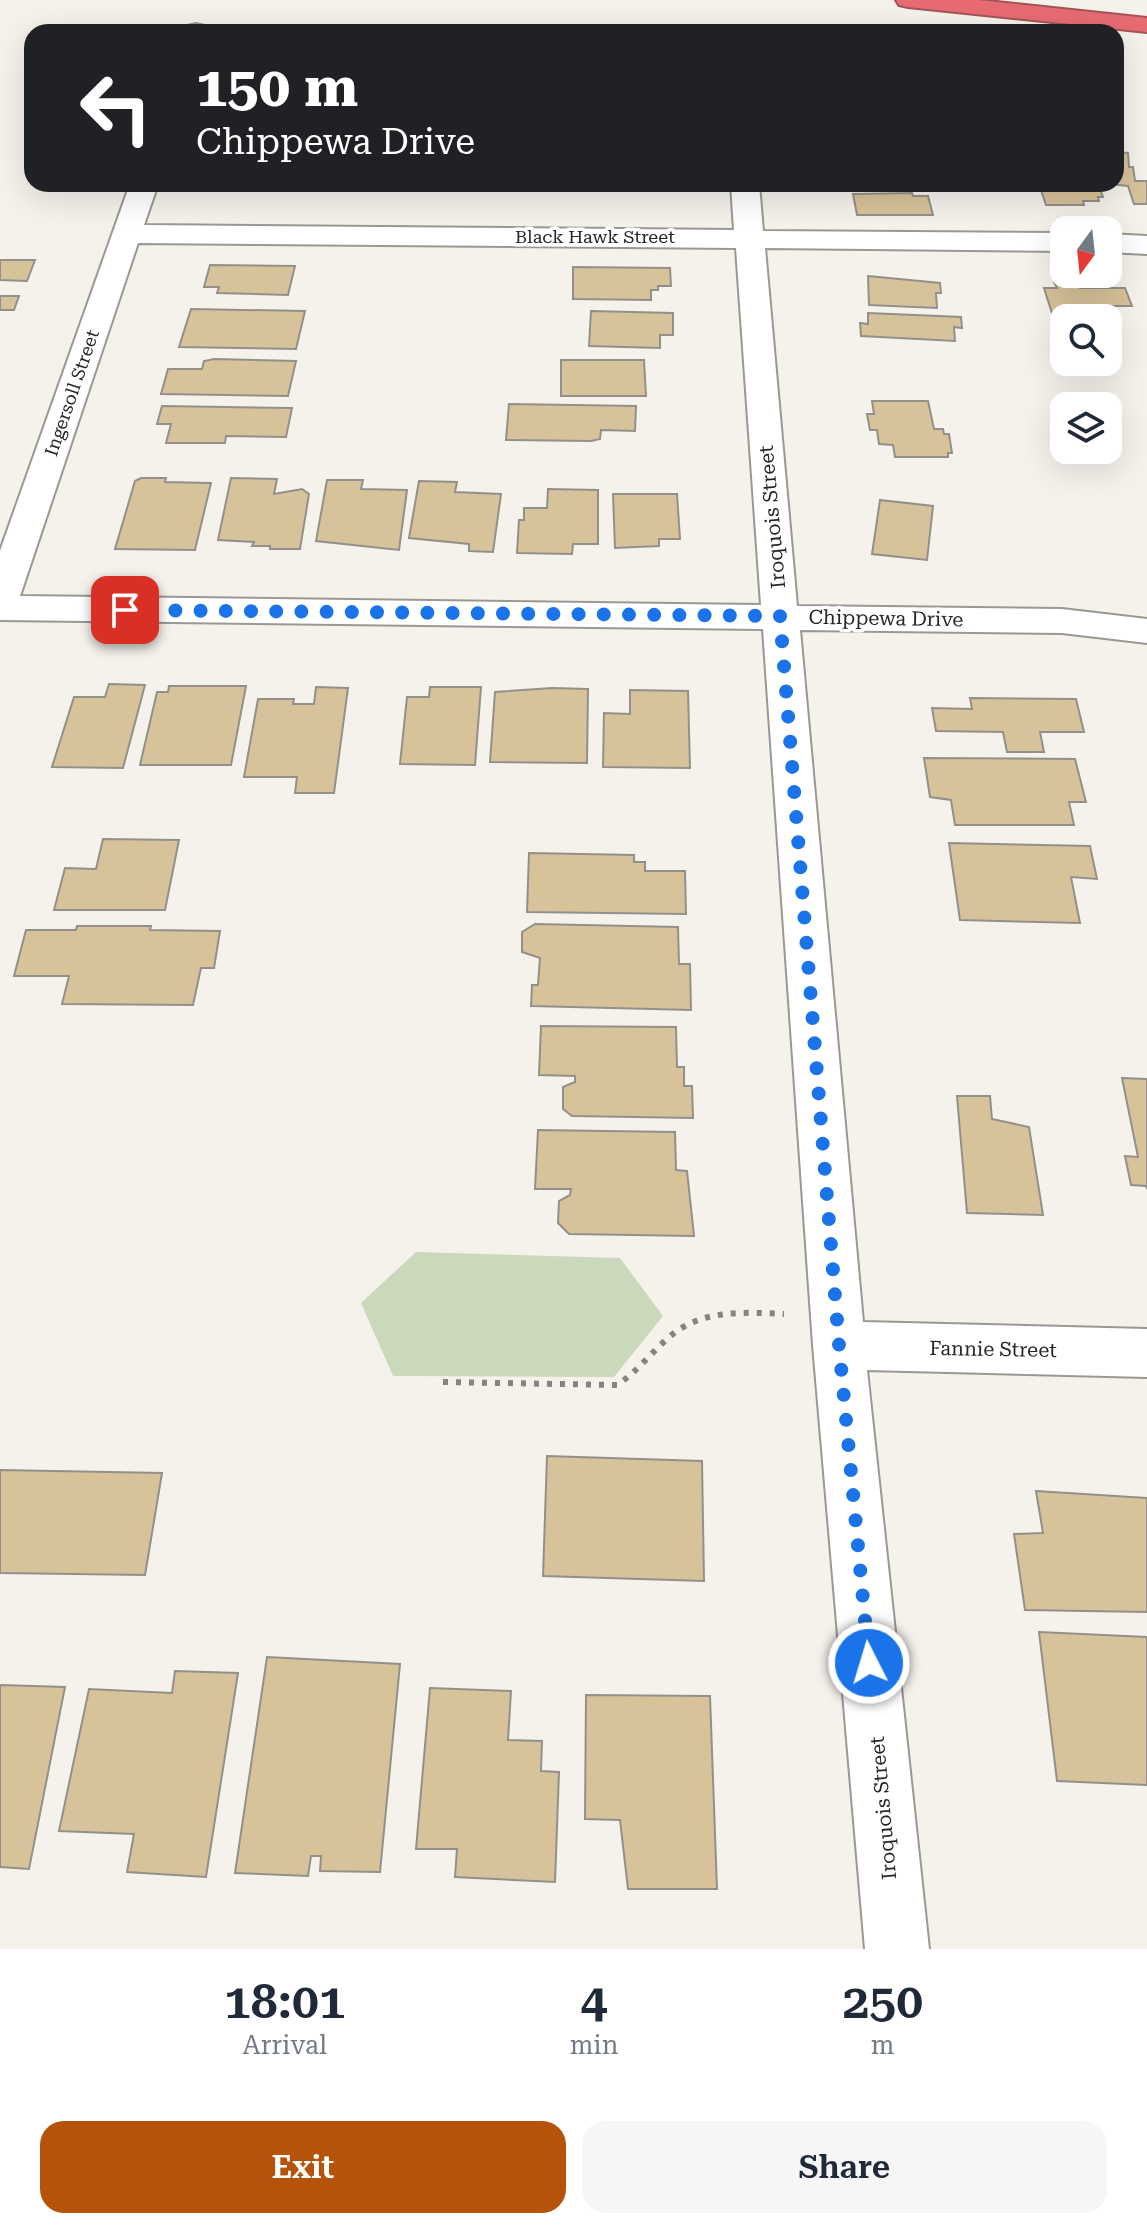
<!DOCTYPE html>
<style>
:root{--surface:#fff;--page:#f6f6f7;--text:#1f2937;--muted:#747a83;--accent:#b45309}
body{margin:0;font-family:"Roboto Serif",serif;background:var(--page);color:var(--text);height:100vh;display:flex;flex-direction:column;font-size:30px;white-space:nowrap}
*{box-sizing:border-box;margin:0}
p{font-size:26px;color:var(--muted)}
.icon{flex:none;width:44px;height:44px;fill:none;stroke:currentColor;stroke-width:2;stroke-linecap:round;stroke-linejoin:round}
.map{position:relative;height:1949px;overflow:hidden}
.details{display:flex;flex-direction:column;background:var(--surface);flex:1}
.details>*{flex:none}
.top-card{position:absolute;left:24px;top:24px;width:1100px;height:168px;border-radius:24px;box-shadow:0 8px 32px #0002;background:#202124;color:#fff;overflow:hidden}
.needle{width:52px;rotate:195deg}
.tools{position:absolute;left:1050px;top:216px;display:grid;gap:16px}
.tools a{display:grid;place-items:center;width:72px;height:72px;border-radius:16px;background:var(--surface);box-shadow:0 8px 32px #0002;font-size:40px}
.pin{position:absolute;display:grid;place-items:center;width:68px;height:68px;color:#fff;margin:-34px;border-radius:16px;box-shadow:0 4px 12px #0006}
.me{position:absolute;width:88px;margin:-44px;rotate:355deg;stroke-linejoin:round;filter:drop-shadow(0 0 6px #0008)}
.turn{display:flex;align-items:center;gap:28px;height:168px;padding:0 40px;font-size:36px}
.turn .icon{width:104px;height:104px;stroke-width:2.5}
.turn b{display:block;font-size:56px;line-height:68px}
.eta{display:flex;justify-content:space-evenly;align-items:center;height:136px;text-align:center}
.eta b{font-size:48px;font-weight:600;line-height:56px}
.primary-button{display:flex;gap:16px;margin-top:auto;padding:16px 40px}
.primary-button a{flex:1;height:92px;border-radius:24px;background:var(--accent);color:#fff;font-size:32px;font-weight:600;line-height:92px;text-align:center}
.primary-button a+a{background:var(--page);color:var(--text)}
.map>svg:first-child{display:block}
.green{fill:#cad9bc}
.building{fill:#d7c39a;stroke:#93908b;stroke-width:2}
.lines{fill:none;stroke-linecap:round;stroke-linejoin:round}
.minor-casing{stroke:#9a9892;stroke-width:4}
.motorway-casing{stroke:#a45457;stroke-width:4}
.path{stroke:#85837f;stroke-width:6;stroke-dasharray:5 8;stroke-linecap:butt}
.minor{fill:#fff;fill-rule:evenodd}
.motorway{fill:#e76c72;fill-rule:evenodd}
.route{stroke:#1a73e8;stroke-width:14;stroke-dasharray:0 25.2}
.labels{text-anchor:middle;stroke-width:7;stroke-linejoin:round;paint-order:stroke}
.far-street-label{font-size:18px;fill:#272624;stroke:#fff}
.street-label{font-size:20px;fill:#272624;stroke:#fff}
</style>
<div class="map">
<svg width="1147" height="1949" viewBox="0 0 1147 1949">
<rect width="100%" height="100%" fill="#f5f2ec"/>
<path class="green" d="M416,1252l204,6 43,58 -49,61 -221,-1 -32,-73z"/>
<g class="building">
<path d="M1116,152l12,1 1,14h4l2,14h12v23h-13l-6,-18 -18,-2h6z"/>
<path d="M1039,184h59l5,13h-5l1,4h-16l1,4h-38z"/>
<path d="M912,193l1,3h15l5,19h-76l-4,-21z"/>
<path d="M0,260h35l-8,21 -27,-1z"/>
<path d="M210,265l85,1 -7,29 -71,-2 2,-6h-15z"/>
<path d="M573,267l97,1 1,18h-13v4h-7v10l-78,-1z"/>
<path d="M868,276l72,7 1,10h-5l1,15 -68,-3z"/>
<path d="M1054,282h24l2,6h45l7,18h-35l5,12h-38v14h-6l-14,-44h13z"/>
<path d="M0,296h19l-5,14h-14z"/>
<path d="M191,309l114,2 -9,38 -117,-2z"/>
<path d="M591,311l82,2v22h-13v13l-71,-2z"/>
<path d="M868,313l93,4 1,11 -8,-1 1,14 -94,-5 -1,-13 8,1z"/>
<path d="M214,359l82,2 -8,35 -127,-2 7,-25h34l2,-8z"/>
<path d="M561,360h83l2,36h-85z"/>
<path d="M872,401h56l6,28h9l1,5h5l3,19h-4v4h-53l-2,-12 -14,-1 -2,-14h-7l-3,-16h7z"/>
<path d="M509,404l127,2 -1,25 -34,-1 -1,9 -9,2 -85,-1z"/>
<path d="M162,406l130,2 -6,29 -60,-1 -1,7h-59l5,-19h-14z"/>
<path d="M141,478h25l-1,4 46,1 -16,67 -80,-1 20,-68z"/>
<path d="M231,478l46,1 -3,15 28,-5 7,5 -9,55h-30v-3h-18l2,-4 -36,-2z"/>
<path d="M327,480h36l-2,9 46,1 -8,60 -83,-9z"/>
<path d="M419,481l38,1 -2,10 46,2 -8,58 -24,-1v-7l-60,-6z"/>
<path d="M548,489l50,1v54h-25l-1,10 -55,-1 2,-33h5v-12h23z"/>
<path d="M613,494h64l3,45h-21v7l-44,2z"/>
<path d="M880,500l53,6 -6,54 -55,-6z"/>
<path d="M109,684l36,1 -22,83 -71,-1 22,-70h31z"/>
<path d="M169,686h77l-15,79h-91l17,-73h11z"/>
<path d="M316,687l32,1 -14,105h-39l2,-16h-53l14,-78h36l-1,5h21z"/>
<path d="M430,687h51l-6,78 -75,-1 7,-67h22z"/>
<path d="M552,688l36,1 -1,74 -97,-1 5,-70z"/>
<path d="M630,690l58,1 2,77 -87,-1 1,-54 26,1z"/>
<path d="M970,698l106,1 8,33h-44l4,20h-37l-4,-20 -67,-1 -4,-23 40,1z"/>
<path d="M924,758l151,1 11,43h-17l5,23h-119l-4,-25 -21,-3z"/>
<path d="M103,839l76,1 -14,70h-111l11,-42 31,1z"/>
<path d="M949,843l141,3 7,33 -26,-2 9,46 -120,-3z"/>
<path d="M529,853l105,2v7h11v9h40l1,43 -159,-2z"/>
<path d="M535,924l143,3 1,37h11l1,46 -160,-4 1,-21h6l2,-27 -18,-6v-20z"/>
<path d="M77,926h74l-1,4 70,1 -6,37h-13l-8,37 -131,-1 7,-28h-55l12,-46h50z"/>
<path d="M541,1026l135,1 1,40h7v19h8l1,32 -121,-2 -9,-7v-22l12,-5v-6l-36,-1z"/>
<path d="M1122,1078l25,1v110l-1,-3 -15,-1 -6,-29 13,1z"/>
<path d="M957,1096h33l2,23 37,8 14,88 -76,-2z"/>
<path d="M538,1130l137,2 1,38 11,1 7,65 -125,-2 -11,-11 1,-22 11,-6 1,-6h-36z"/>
<path d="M547,1456l155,5 2,120 -161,-5z"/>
<path d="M0,1470l162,3 -17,102 -145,-2z"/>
<path d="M1036,1491l111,7v114l-122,-2 -11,-76 29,-1z"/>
<path d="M1039,1632l108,5v148l-90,-4z"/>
<path d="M267,1657l133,7 -20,208 -60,-1 1,-15h-10l-3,20 -73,-3z"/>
<path d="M175,1671l63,2 -32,204 -79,-5 7,-38 -75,-3 30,-142 83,4z"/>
<path d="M0,1685l65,2 -36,182 -29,-2z"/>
<path d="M430,1688l81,3 -3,49 34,1 -1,30 18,1 -4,110 -100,-5 2,-28h-41z"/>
<path d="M586,1695l124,1 7,193h-89l-8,-69 -35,-1z"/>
</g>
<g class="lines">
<g class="minor-casing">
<g id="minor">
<path d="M196,24l9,2 3,6h-24l3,-6z"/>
<path d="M130,184h28l-14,41 590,5 -3,-46h28l4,47 301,2v18l-299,-3 32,358 265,3 85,10v24l-85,-10 -262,-3 63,692 284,7v48l-280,-7 62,579h-64l-52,-604 -50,-716 -763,-9v-69zM138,243l598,5 25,357 -741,-9z"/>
<path d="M1108,234l39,2v18l-39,-2z"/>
</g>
</g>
<g class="motorway-casing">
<path id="motorway" d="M896,0h82l169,18v14l-239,-25 -9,-2z"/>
</g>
<path class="path" d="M443,1382l174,3c20,-13 33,-31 50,-46 32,-30 76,-27 117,-25"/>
<use href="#minor" class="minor"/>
<use href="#motorway" class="motorway"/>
</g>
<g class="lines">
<path class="route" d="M125,610l655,6 59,729 30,318"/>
</g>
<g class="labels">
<g class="far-street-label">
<text x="595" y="243">Black Hawk Street</text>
<text transform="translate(72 393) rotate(-71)" y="6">Ingersoll Street</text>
</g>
<g class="street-label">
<text transform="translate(772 517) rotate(-95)" y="7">Iroquois Street</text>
<text transform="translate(886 618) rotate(1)" y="7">Chippewa Drive</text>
<text transform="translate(993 1349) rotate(1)" y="7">Fannie Street</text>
<text transform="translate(883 1808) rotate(-95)" y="7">Iroquois Street</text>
</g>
</g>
</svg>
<div class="tools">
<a><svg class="needle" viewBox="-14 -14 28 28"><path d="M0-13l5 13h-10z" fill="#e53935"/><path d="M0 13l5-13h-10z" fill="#747a83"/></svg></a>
<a><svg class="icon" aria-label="search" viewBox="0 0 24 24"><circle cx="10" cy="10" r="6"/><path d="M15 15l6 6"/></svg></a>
<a><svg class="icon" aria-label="layers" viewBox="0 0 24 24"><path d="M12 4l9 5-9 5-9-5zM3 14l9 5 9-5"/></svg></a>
</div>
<div class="pin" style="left:125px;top:610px;background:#d93025"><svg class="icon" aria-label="arrive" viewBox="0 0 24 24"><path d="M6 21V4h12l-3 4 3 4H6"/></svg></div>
<svg class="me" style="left:869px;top:1663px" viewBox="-20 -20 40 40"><circle r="17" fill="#1a73e8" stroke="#fff" stroke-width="3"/><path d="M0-11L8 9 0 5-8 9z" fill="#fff"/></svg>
<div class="top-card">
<div class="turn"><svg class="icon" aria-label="left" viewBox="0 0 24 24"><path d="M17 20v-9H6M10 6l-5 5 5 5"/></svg><div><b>150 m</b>Chippewa Drive</div></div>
</div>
</div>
<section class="details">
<div class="eta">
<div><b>18:01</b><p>Arrival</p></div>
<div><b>4</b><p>min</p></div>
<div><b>250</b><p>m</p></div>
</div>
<div class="primary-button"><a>Exit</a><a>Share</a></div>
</section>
